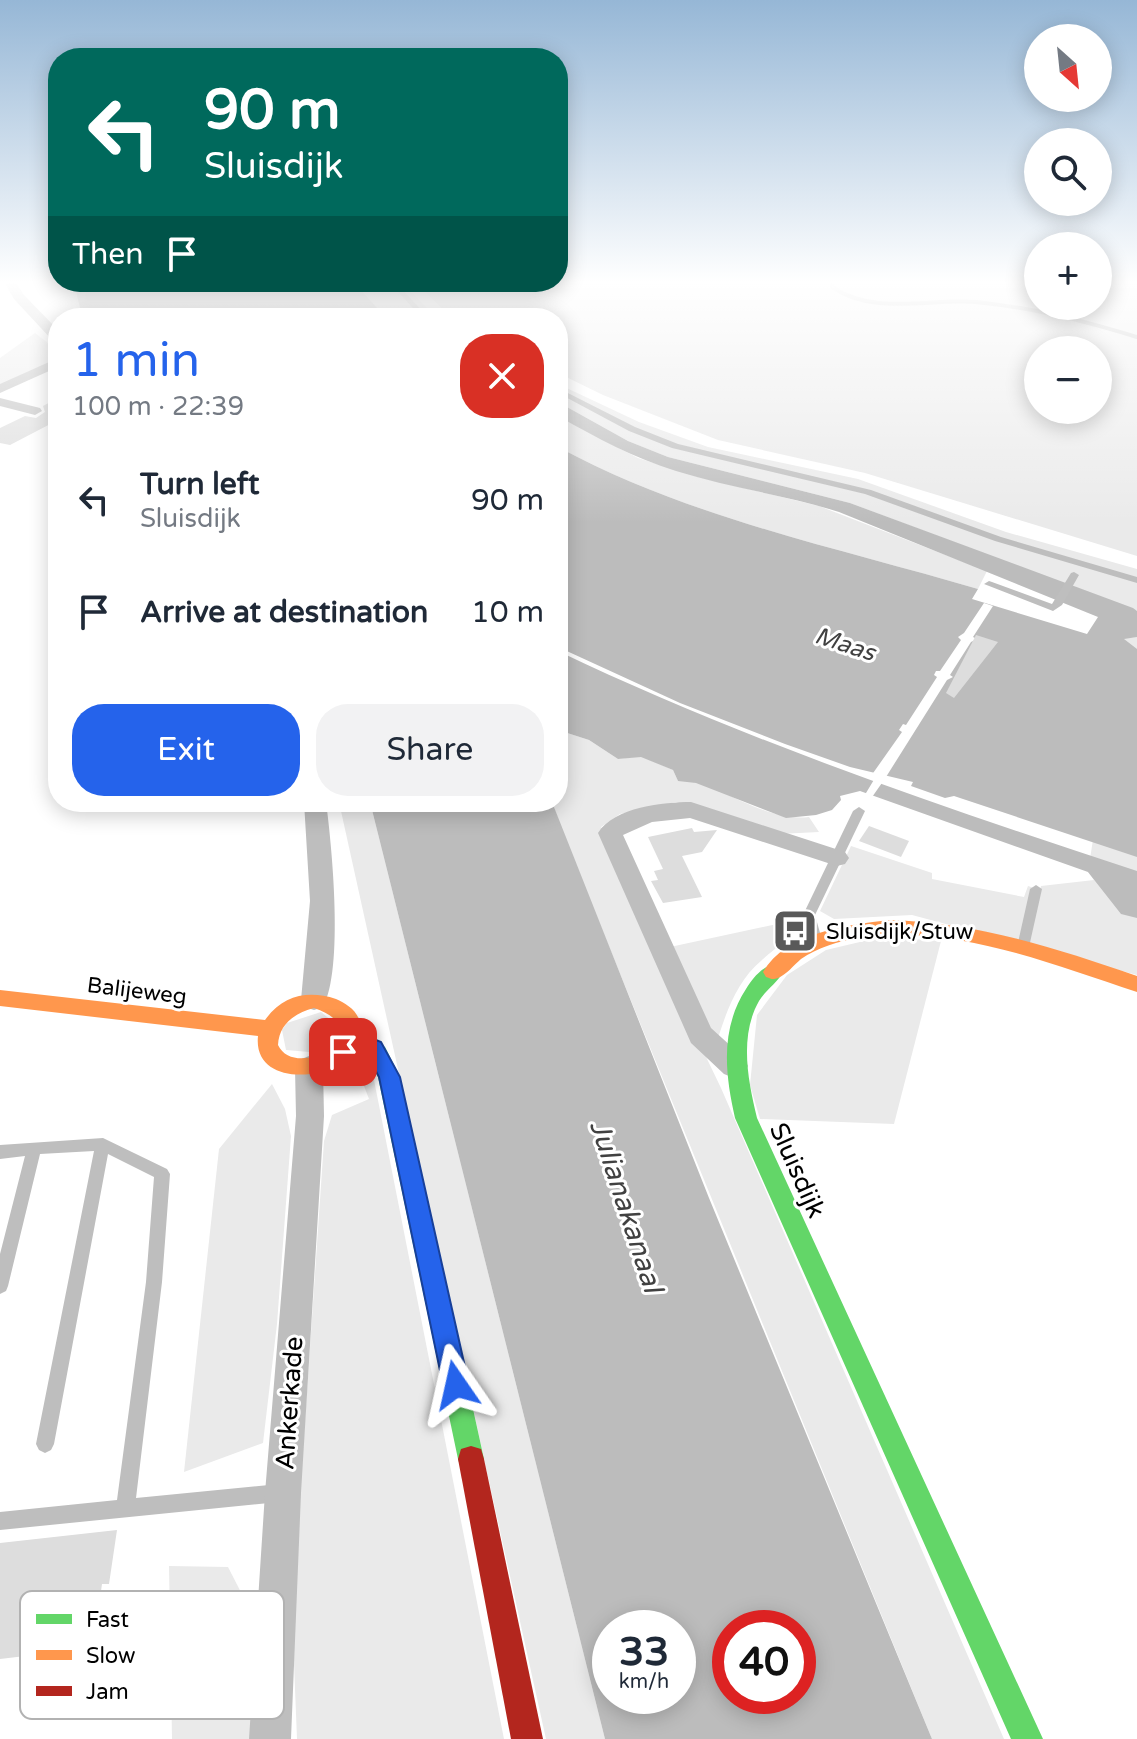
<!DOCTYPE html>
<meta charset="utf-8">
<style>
:root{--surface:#fff;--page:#f2f2f3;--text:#1f2937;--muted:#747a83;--accent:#2563eb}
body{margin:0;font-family:"Varela Round",sans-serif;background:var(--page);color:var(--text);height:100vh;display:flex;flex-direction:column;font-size:30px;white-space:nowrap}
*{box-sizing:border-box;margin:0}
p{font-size:26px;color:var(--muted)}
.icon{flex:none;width:44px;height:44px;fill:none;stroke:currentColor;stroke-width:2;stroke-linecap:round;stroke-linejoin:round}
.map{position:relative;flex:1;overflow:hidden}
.sheet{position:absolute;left:48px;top:308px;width:520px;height:504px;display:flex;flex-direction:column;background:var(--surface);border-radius:32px;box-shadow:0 4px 20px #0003}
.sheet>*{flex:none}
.top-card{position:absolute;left:48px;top:48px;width:520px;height:244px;border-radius:32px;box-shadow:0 4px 20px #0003;background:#00695c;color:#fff;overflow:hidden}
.needle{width:52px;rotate:153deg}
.tools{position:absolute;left:1024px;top:24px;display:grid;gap:16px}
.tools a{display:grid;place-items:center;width:88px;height:88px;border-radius:50%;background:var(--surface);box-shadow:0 4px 20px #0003;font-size:40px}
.speed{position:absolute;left:592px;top:1610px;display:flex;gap:16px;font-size:40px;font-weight:700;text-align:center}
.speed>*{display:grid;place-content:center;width:104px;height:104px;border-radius:50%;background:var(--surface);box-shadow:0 4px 20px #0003;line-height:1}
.speed small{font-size:20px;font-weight:400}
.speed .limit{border:12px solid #d22;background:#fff;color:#111}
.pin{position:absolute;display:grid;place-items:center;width:68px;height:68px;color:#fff;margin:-34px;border-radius:16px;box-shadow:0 4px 12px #0006}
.me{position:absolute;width:88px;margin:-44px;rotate:349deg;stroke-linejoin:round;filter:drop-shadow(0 0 6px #0008)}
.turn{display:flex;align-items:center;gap:28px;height:168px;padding:0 24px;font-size:36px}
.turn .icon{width:104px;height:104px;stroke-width:2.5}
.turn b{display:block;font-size:56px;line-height:68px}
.then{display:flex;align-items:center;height:76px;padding:0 24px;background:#0003;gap:16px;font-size:30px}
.round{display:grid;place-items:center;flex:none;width:84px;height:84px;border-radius:32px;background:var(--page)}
.head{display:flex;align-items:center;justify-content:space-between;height:136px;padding:0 24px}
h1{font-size:48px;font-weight:600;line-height:60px;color:var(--accent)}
.action{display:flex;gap:16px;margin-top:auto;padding:16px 24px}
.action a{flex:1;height:92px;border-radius:32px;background:var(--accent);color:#fff;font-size:32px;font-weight:600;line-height:92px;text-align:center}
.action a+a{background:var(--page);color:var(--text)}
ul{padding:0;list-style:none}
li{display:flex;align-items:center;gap:24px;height:112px;padding:0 24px}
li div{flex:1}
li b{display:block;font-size:30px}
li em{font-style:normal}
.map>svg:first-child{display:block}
.green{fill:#eaeaea;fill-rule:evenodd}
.water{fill:#bcbcbc;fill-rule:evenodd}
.pier{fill:#fff}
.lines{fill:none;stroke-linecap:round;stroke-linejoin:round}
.stream{stroke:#bcbcbc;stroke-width:4}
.building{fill:#ddd}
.lane{fill:#bebebe;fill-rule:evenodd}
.street{fill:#bebebe;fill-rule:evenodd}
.fast{fill:#63d668;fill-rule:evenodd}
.slow{fill:#ff974d;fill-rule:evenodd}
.jam{fill:#b3261e;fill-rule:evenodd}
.route{fill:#2563eb;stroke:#184099;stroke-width:2}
.labels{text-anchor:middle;stroke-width:6;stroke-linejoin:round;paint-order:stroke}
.poi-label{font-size:22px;fill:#000;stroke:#fff;text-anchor:start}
.street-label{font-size:22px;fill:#000;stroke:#fff}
.water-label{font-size:24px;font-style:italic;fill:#414141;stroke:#fff}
.near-street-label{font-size:26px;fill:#000;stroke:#fff}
.near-water-label{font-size:28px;font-style:italic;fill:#414141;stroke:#fff}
.key{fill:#fff;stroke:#b2b2b2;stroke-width:2}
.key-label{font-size:22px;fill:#000}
</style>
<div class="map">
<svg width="1137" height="1739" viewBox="0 0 1137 1739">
<rect width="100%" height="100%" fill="#fff"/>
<g class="green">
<path d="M558,280h480v26h60v-26h39v276l-272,-83 -147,-33 -115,-45 -45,-22v-55h-106l-28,-27 -13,1 26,26h-51l-32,-36zM1038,350h60v60h-60z"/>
<path d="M35,333l23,18v8l-58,28v-29z"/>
<path d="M558,384l81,38 69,25 150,32 148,53 131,37v42l-287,-108 -182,-46 -40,-16 -70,-39z"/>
<path d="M558,416l80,42 60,19 121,29 168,65 -9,18c-143,-42 -288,-71 -420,-142z"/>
<path d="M1137,637v338l-225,-60 -78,4 -14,-8 31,-65 81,27v6l92,18 4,-11 12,4 1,-4 53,-6 -6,-8 36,-234z"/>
<path d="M558,730l31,10 29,19 23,-3 32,14 5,11c34,-4 84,42 131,36l10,15 -40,2 -103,-32 -56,12 -19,13 57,130 63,131 283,651h-72l-362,-888 -18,-49h6z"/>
<path d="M339,802h31l235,937h-59z"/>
<path d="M800,919c-13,24 -19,24 -38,41 -23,19 -34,47 -43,75h-9l-40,-88z"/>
<path d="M881,937l60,4 -47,183 -134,-5 -10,-34 7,-70 30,-40 39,-25z"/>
<path d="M321,1012l17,14 -17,27 -35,-3 -4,-20 5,-7z"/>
<path d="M362,1072l12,8 130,659h-207l-5,-126 32,-472 8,-26 37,-16 -10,-26z"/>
<path d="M272,1084l13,25 6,27 -14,188 -14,119 -79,29 35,-323z"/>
<path d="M169,1566l59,1 21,41 5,131h-82z"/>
</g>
<g class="water">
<path d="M74,282h280l32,36h-299l-7,-10z"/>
<path d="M558,402l70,39 40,16 182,46 283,105 4,3v26l-13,2 13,10v208l-183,-61 -9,2 -34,-12 2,-4 -63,-15 -65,-23 -105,-41 -122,-56v-200c132,71 277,100 420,142l-6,10 115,35 11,-17 -259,-105c-53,-17 -109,-24 -163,-41 -42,-13 -79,-33 -118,-55z"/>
<path d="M558,651c186,89 384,156 579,220v47l-16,-4 -33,-42 -228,-81 -20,5 1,4 -9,10 -16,5 -30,3 -90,-35 -18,-2 -5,-11 -32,-13 -23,2 -29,-19 -31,-10z"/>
<path d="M370,802h182l157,396 223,541h-327zM610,1628h68v68h-68zM730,1628h68v68h-68z"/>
</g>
<path class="pier" d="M984,603l9,3 -20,31 4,2 -6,3 -21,33 3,2 -6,3 -61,97 5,2 -11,-2 10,4 -6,-1 -14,20 -7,-2 12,-20 -4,-2 31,-44 -3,-2 4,-6 3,1 31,-48 -3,-2 2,-4h4l21,-31 -3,-3 6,-4z"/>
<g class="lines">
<path class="stream" d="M832,280v7c43,29 96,11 144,15 58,6 105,18 161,35"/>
</g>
<g class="building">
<path d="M58,398v22l-48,25 -10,-2v-15l25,-12 11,2 9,-6 -2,-6z"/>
<path d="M976,635l22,7 -44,56 -8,-5z"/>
<path d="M869,826l40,15 -8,16 -42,-16z"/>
<path d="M692,828l2,4 23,-2 -15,22 -20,4 20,41 -39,6 -12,-22 7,-1 -4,-9 9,-2 -15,-32z"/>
<path d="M117,1530l-8,54h-7l-9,64 -93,11v-116z"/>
</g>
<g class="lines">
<g class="lane">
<path d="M389,282h6l34,36h-7z"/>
<path d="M558,388l77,39 43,17 193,46 130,47 136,40v6l-142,-42 -130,-47 -193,-46 -43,-17 -71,-38z"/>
<path d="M1074,572l5,3 -17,30 -9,6 -69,-27 5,-3 3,1 60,22 19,-31z"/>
<path d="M859,807l6,4 -50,104 7,25 -2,3h-8l-9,-28 50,-104z"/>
<path d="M1036,885l6,4 -13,58 -1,3h-10l-1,-3 13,-58z"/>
<path d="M103,1138l64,31 3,5 -8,108 -26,216 143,-14 6,3 3,6 -3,6 -6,3 -279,28v-18l117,-12 29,-218 8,-105 -46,-23 -54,290 -3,6 -6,3 -6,-3 -3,-6 58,-293 -54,3 -32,132 -2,5 -6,3v-40l25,-98 -25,3v-14z"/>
</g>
<g class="street">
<path d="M3,280h12l8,14 35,36v12l-5,-1 -39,-42z"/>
<path d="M58,358v9l-58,26v-9z"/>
<path d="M0,398l40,10 2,3 -7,4 -35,-9z"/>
<path d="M304,802h22c6,45 18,167 -3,205l-9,3 -9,-3 -4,-7 9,-99z"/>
<path d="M691,802l154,50 4,6 -4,6 -8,2 -147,-48 -38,4 -29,13 88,193 33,30 4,8 -4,8 -10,4 -10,-4 -33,-31 -93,-210c16,-26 66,-31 93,-31z"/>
<path d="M309,1056l10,4 4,8 1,48 -23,377 -10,246h-42l16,-246 31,-377 -1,-48 4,-8z"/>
</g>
<g class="fast">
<path d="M773,964l7,3 3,5c-6,11 -17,18 -24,29 -20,35 -11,80 -2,117l286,621h-32l-276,-621c-10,-44 -15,-89 11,-129 6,-10 15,-21 27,-25z"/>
<path d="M352,1030l33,17 15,30 84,382 -3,10 -10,3 -10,-3 -3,-10 -80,-382 -8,-18 -25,-15 -3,-6 3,-6z"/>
</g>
<g class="slow">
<path d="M889,920c87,2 166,28 248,56v16c-92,-30 -180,-67 -279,-54 -19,3 -41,10 -57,21 -7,6 -15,16 -23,19 -6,2 -6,1 -12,-1l-3,-5c23,-40 85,-47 126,-52z"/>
<path d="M0,990l265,30c18,-25 43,-30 71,-21 9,4 19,10 23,20 23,57 -108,82 -101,17l-258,-30zM314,1008c71,25 -19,74 -36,37 1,-21 17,-32 36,-37z"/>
</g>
<path class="jam" d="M471,1446l10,3 3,10 59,280h-32l-53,-280 3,-10z"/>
</g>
<linearGradient id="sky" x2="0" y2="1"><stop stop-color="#96b7d6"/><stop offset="0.54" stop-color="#fff"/><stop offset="1" stop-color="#fff" stop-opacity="0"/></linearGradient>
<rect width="1137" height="523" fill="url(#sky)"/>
<path class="route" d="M352,1030l29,12 19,35 69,308 -4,9 -9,4 -10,-4 -3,-9 -64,-308 -12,-23 -11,-4 -5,8 -8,2 -7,-2 -3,-6 11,-20z"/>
<defs>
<g id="bus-square" transform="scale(2.3)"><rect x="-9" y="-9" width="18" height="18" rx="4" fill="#595959" stroke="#fff"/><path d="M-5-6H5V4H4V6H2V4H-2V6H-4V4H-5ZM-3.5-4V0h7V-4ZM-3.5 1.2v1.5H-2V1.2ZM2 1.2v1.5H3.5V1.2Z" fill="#fff"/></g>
</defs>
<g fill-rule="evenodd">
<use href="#bus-square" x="795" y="931"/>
</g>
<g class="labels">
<g class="poi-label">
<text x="826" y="939">Sluisdijk/Stuw</text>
</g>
<g class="street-label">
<text transform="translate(137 990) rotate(7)" y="8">Balijeweg</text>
</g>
<g class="water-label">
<text transform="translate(845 644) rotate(18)" y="8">Maas</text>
</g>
<g class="near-street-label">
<text transform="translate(798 1170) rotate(66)" y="9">Sluisdijk</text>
<text transform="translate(289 1403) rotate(-86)" y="9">Ankerkade</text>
</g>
<g class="near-water-label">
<text transform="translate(627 1206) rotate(72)" y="10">Julianakanaal</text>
</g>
</g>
<rect x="20" y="1591" width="264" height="128" rx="12" class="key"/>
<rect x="36" y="1614" width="36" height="10" fill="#63d668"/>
<rect x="36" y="1650" width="36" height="10" fill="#ff974d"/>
<rect x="36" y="1686" width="36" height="10" fill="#b3261e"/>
<g class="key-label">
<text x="86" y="1627">Fast</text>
<text x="86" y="1663">Slow</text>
<text x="86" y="1699">Jam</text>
</g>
</svg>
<div class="tools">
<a><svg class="needle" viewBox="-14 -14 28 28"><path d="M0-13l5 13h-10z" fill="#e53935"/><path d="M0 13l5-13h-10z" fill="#747a83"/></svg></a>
<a><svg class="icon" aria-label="search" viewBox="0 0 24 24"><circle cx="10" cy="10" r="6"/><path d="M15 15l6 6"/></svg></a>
<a>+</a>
<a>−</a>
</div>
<div class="speed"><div>33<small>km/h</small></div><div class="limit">40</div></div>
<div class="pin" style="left:343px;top:1052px;background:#d93025"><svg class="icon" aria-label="arrive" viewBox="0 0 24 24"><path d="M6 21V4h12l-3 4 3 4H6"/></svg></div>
<svg class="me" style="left:456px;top:1385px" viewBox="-20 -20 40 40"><path d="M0-17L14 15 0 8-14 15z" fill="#2563eb" stroke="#fff" stroke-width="4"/></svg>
<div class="top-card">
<div class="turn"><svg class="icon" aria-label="left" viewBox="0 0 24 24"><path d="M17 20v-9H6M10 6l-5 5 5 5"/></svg><div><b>90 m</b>Sluisdijk</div></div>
<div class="then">Then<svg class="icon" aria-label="arrive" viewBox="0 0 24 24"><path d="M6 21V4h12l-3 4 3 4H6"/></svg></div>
</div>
<section class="sheet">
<div class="head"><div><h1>1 min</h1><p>100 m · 22:39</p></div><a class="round" style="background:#d93025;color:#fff"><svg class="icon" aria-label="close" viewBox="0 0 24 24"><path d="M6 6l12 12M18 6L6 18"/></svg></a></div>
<ul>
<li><svg class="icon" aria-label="left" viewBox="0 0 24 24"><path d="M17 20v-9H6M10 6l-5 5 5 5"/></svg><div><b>Turn left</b><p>Sluisdijk</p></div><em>90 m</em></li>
<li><svg class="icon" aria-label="arrive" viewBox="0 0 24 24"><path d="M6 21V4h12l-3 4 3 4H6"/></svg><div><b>Arrive at destination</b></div><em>10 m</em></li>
</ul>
<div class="action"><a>Exit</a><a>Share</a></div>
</section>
</div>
